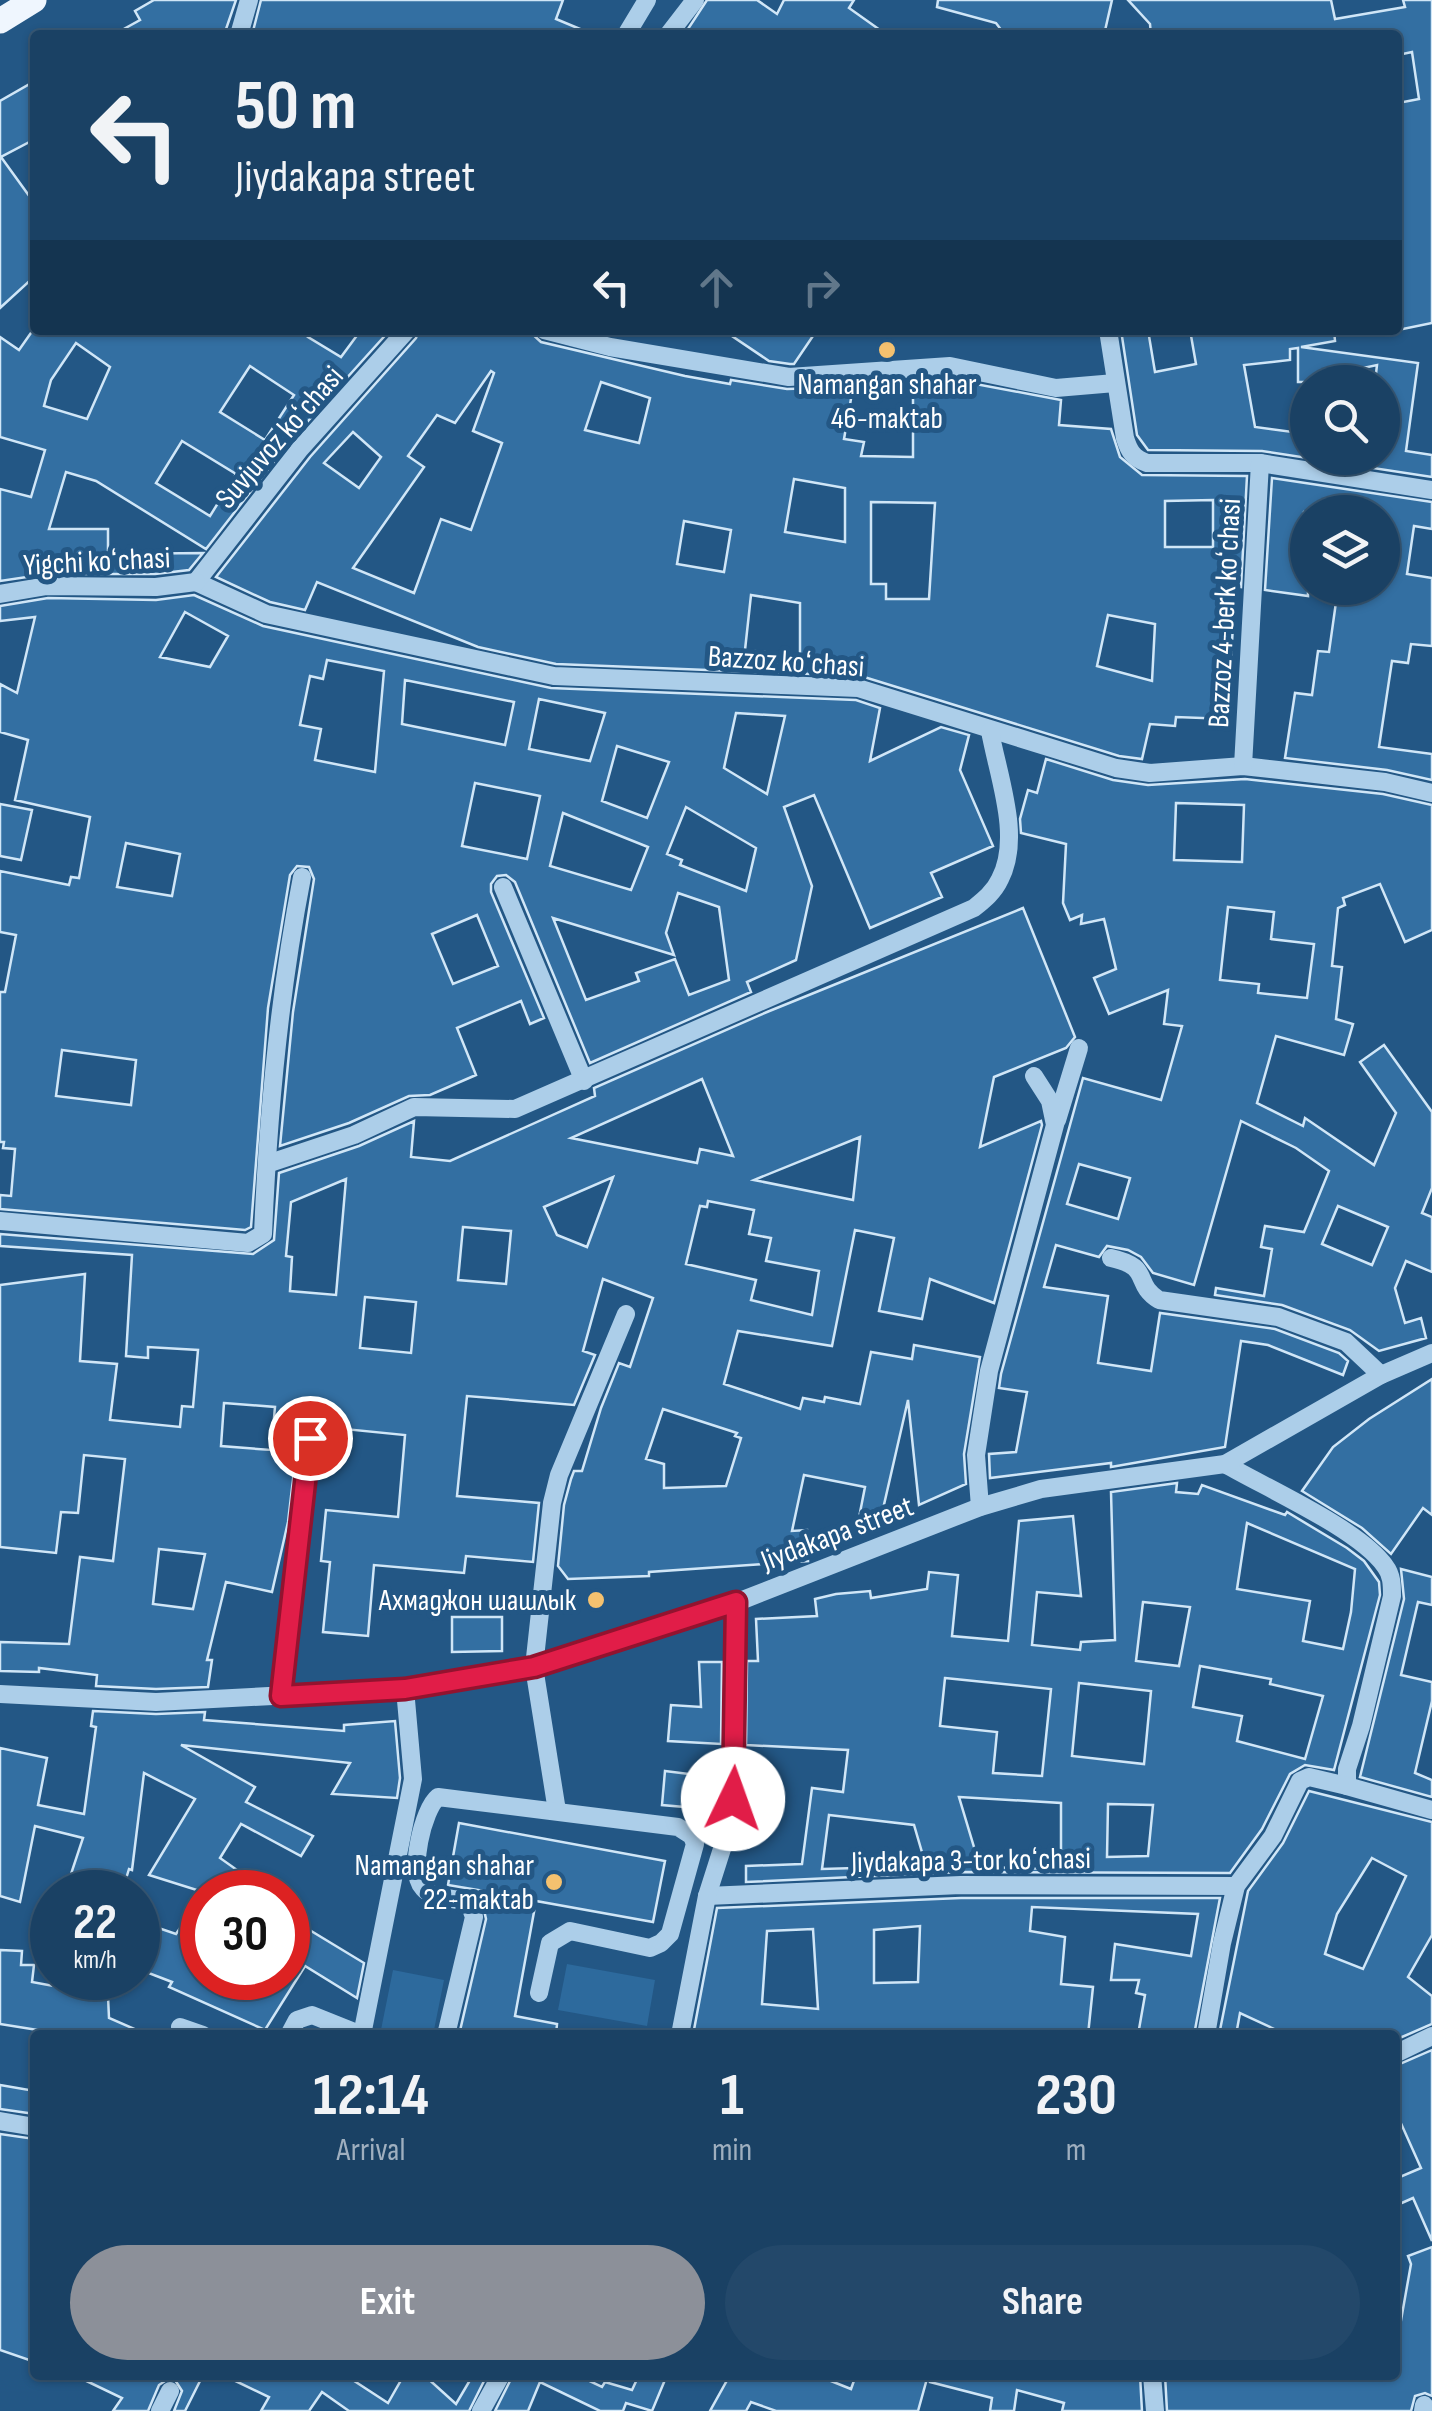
<!DOCTYPE html>
<meta charset="utf-8">
<style>
:root{--surface:#1a4164;--page:#23486a;--text:#f1f3f6;--muted:#9fafbf;--line:#385a78;--accent:#8c9099}
body{margin:0;font-family:"Sofia Sans Condensed",sans-serif;background:var(--page);color:var(--text);height:100vh;display:flex;flex-direction:column;font-size:38px;white-space:nowrap}
*{box-sizing:border-box;margin:0}
p{font-size:32px;color:var(--muted)}
.icon{flex:none;width:55px;height:55px;fill:none;stroke:currentColor;stroke-width:2;stroke-linecap:round;stroke-linejoin:round}
.map{position:relative;flex:1;overflow:hidden}
.drawer{position:absolute;left:30px;top:2030px;width:1370px;height:350px;display:flex;flex-direction:column;background:var(--surface);border-radius:10px;box-shadow:0 2px 8px #0004,0 0 0 2px var(--line)}
.drawer>*{flex:none}
.hud{position:absolute;left:30px;top:30px;width:1372px;height:305px;border-radius:10px;box-shadow:0 2px 8px #0004,0 0 0 2px var(--line);background:#1a4164;color:var(--text);overflow:hidden}
.tools{position:absolute;left:1290px;top:365px;display:grid;gap:20px}
.tools a{display:grid;place-items:center;width:110px;height:110px;border-radius:50%;background:var(--surface);box-shadow:0 2px 8px #0004,0 0 0 2px var(--line);font-size:50px}
.speed{position:absolute;left:30px;top:1870px;display:flex;gap:20px;font-size:50px;font-weight:700;text-align:center}
.speed>*{display:grid;place-content:center;width:130px;height:130px;border-radius:50%;background:var(--surface);box-shadow:0 2px 8px #0004,0 0 0 2px var(--line);line-height:1}
.speed small{font-size:25px;font-weight:400}
.speed .limit{border:15px solid #d22;background:#fff;color:#111}
.pin{position:absolute;display:grid;place-items:center;width:85px;height:85px;color:#fff;margin:-42px;border:5px solid #fff;border-radius:50%;box-shadow:0 2px 10px #0007}
.me{position:absolute;width:110px;margin:-55px;rotate:3deg;stroke-linejoin:round;filter:drop-shadow(0 0 8px #0008)}
.turn{display:flex;align-items:center;gap:35px;height:210px;padding:0 40px;font-size:45px}
.turn .icon{width:130px;height:130px;stroke-width:2.5}
.turn b{display:block;font-size:70px;line-height:85px}
.lanes{display:flex;align-items:center;height:95px;padding:0 40px;background:#0003;justify-content:center;gap:50px;direction:ltr}
.lanes .off{opacity:.35}
.eta{display:flex;justify-content:space-evenly;align-items:center;height:170px;text-align:center}
.eta b{font-size:60px;font-weight:700;line-height:70px}
.cta{display:flex;gap:20px;margin-top:auto;padding:20px 40px}
.cta a{flex:1;height:115px;border-radius:60px;background:var(--accent);color:#fff;font-size:40px;font-weight:700;line-height:115px;text-align:center}
.cta a+a{background:var(--page);color:var(--text)}
.map>svg:first-child{display:block}
.green{fill:#2d6a9d}
.building{fill:#336fa2;stroke:#d0e6f7;stroke-width:2.5;fill-rule:evenodd}
.lines{fill:none;stroke-linecap:round;stroke-linejoin:round}
.minor{stroke:#accee9;stroke-width:18}
.major{stroke:#eff6fe;stroke-width:25}
.route-casing{stroke:#92132f;stroke-width:25}
.route{stroke:#e11d48;stroke-width:18}
.poi-dot{fill:#f4c16f;stroke:#235785;stroke-width:4}
.labels{text-anchor:middle;stroke-width:10;stroke-linejoin:round;paint-order:stroke}
.poi-label{font-size:30px;fill:#fff;stroke:#235785;text-anchor:end}
.street-label{font-size:30px;fill:#fff;stroke:#235785}
</style>
<div class="map">
<svg width="1432" height="2411" viewBox="0 0 1432 2411">
<rect width="100%" height="100%" fill="#235785"/>
<g class="green">
<path d="M567,1964l88,16 -8,46 -89,-16z"/>
<path d="M393,1970l51,10 -11,55h-53z"/>
</g>
<g class="building">
<path d="M154,0h82l-12,35h-111l27,-15 -5,-9z"/>
<path d="M261,0h302l-7,19 36,15 -340,1z"/>
<path d="M707,0h50l20,14 7,-14h70l-5,8 38,27h-203z"/>
<path d="M938,0h174l-8,35h-99l-9,-12 -59,-16z"/>
<path d="M1128,0h203l4,19 70,-12 -2,-7h29v323l-34,7v-227l21,-4 -7,-47 -14,3v-20h-247l-1,-11z"/>
<path d="M35,81v58l-34,18 34,47v72l-35,32v-207z"/>
<path d="M33,330h279l-4,7 33,20 20,-27h29l-100,111 -84,108 -110,-68 -30,-9 -17,57h59v25l95,-1 -14,17 -34,4h-108l-47,7v-92l31,8 14,-47 -45,-13v-100l19,13zM76,343l34,24 -23,52 -43,-13 7,-26zM250,366l44,29 -29,45 -45,-28zM182,441l54,33 -26,42 -54,-33z"/>
<path d="M419,330h109l13,12 144,34 45,8 1,-4 56,9 30,-1 35,5 -8,46 20,3 -3,14 52,1v-76l36,-2 112,21 -2,25 52,4 9,28 22,18 105,1 -6,111 -6,-1 -7,133 -52,-2 -1,9 -25,-2 -8,35 -23,-3 -258,-80 -305,-12 -78,-17 -161,-65 -12,28 -35,-8 -54,-25 94,-120 106,-119zM491,371l3,2 -21,58 29,12 -31,87 -30,-11 -27,74 -61,-25 71,-101 -16,-11 29,-41 18,8zM601,382l49,16 -11,45 -54,-13zM353,432l28,25 -22,31 -35,-25zM794,479l51,9v54l-60,-10zM1213,500v47h-48v-46zM871,502l64,1 -6,96h-43v-15h-15zM684,521l47,9 -7,42 -47,-8zM751,595l49,8v53l-55,-6zM1108,615l47,9 -3,57 -55,-15z"/>
<path d="M723,330h94l-23,34h-4l-21,-3z"/>
<path d="M1121,330h27l7,42 41,-8 -6,-34h144l1,11 -34,6 117,16 -12,88 26,4v22l-170,-26 -114,-1 -11,-15zM1298,348v34h32v-7l47,-10 -2,17h7v76h-74v-24l-53,-7 -11,-62 46,-5v-11z"/>
<path d="M1272,478l160,24v27l-18,-3 -7,48 25,4v68l-21,-2 -3,19 -16,-2 -13,86 53,7v26l-45,-10 -102,-12 10,-65 17,2 6,-44 11,1 9,-64h44v-76h-78l-7,47 11,1v36l-43,-6z"/>
<path d="M194,595l69,31 288,62 305,12 24,8 -10,53 71,-34 28,8 -9,35 33,76 -62,27 11,24 -72,31 -56,-133 -30,12 28,79 -16,74 -49,22 4,10 -161,71 -75,-181 -9,-7 -9,1 -6,8v8l53,126 -14,6 -9,-23 -64,27 19,47 -46,20 -21,1 -60,27 -69,23 13,-134 21,-133 -5,-12 -12,-1 -7,9 -22,133 -17,219 -6,3 -245,-21v-14l11,1 4,-47 -12,-1 1,-6h-4v-150h5l11,-57 -16,-3v-61l69,14 2,-8 8,1 11,-61 -75,-17 13,-60 -28,-8v-48l17,9 18,-76 -35,4v-15l48,-8 108,2zM185,612l43,24 -18,31 -50,-10zM327,660l57,11 -9,101 -60,-12 6,-31 -21,-4 10,-49 13,3zM405,680l109,22 -9,43 -103,-21zM539,699l66,14 -15,48 -61,-12zM736,713l49,3 -18,78 -43,-26zM617,746l52,16 -22,56 -45,-17zM475,783l65,13 -13,63 -65,-13zM686,807l70,41 -10,43 -66,-26 2,-5 -15,-6zM563,813l85,34 -17,43 -81,-24zM126,843l54,11 -8,42 -55,-9zM678,893l41,14 10,73 -40,15 -14,-36 -39,14 3,8 -53,19 -33,-82 121,37 -8,-22zM477,915l21,51 -45,18 -21,-50zM62,1050l74,10 -5,45 -75,-9z"/>
<path d="M1046,759l67,21 35,5 97,-6 138,15 49,11v125l-27,12 -25,-58 -37,14 2,7 -7,3 -6,58 10,1 -6,52 17,5 -9,31 -68,-19 -19,67 46,23 2,-8 69,47 22,-52 -36,-51 24,-17 48,67v76l-10,25 10,4v55l-26,-11 -11,27 10,35 16,-5 5,20 -47,13 -29,-21 -68,-25 -67,-10 1,-7 48,8 8,-47 -11,-2 4,-21 39,6 25,-61 -33,-23 -55,-27 -47,164 -41,-12 -12,-16 -13,-7 -21,-4 -8,11 -43,-12 -12,42 64,9 -10,67 53,8 9,-58 115,16 64,24 9,8 -5,14 -75,-30 -27,-4 -16,106 -114,20v-4l-121,15 -1,-24 27,-2 11,-60 -28,-4 2,-14 82,-296 78,22 21,-74 -18,-2 4,-34 -59,24 -15,-36 22,-9 -12,-50 -23,5 1,-9 -12,5 -7,-17 3,-59 -45,-11 -1,-14 8,-29 9,3zM1176,803l68,2 -2,57 -68,-2zM1228,907l46,5 -3,27 43,5 -7,54 -49,-5 1,-9 -39,-4zM1079,1164l51,14 -12,41 -51,-15zM1338,1206l50,21 -16,38 -50,-21z"/>
<path d="M0,804l32,6 -11,50 -21,-4z"/>
<path d="M1023,908l52,129 -9,11 -72,29 -14,70 61,-26 1,4 -48,178 -64,-24 -8,40 -43,-8 15,-73 -39,-8 -23,116 -94,-15 -14,53 76,25 3,-11 21,4 1,-5 35,7 11,-52 41,7 2,-14 66,12 -16,97 2,30 -47,21 -11,-105 -28,122 -24,11 9,-46 -61,-12 -12,56 15,-1 1,31 -159,11v4l-81,3 -10,-13 6,-61 7,-26 3,-8h8l19,-63 18,-45 11,4 23,-69 -50,-19 -20,72 12,4 -21,50 -107,-9 -10,100 82,7 -6,59 -67,-6 -2,17 -90,-8 -6,71 -45,-4 7,-70 -9,-1 5,-51 72,7 7,-82 -71,-7 2,-16 -20,-4 -4,18 -10,-1 -4,12 -10,85 -16,70 -46,-10 -19,78h5l-4,27 -52,2 -60,-3 1,-11 -58,-7v4l-39,-1v-29l69,2 11,-87 33,4 12,-102 -41,-4 -6,58 -17,-1 -5,41 -56,-6v-262l85,-11 -5,87 37,3 -7,56 70,7 2,-21 11,1 5,-57 -50,-3v11l-22,-2 6,-101 -132,-9v-12l253,20 21,-14 5,-67 80,-27 55,-25 -3,36 39,4 145,-65 -1,-8 173,-76zM702,1079l31,77 -33,-7 -3,14 -126,-25zM860,1137l-7,63 -99,-20zM613,1177l-26,70 -30,-12 -13,-28zM346,1179l-10,116 -46,-4 2,-34 -6,-1 5,-54zM708,1201l46,9 -5,24 22,4 -5,23 53,10 -7,44 -61,-15 5,-20 -70,-16 14,-58 7,1zM463,1227l48,4 -5,53 -48,-4zM365,1297l51,5 -5,51 -51,-5zM224,1403l51,4 -4,43 -50,-4zM663,1409l74,24 -2,3 6,2 -15,48 -62,2v-24l-18,-5zM159,1549l46,5 -12,55 -40,-5z"/>
<path d="M1432,1379v136l-9,-7 -32,46 -29,-26 -60,-37 31,-44 36,-28z"/>
<path d="M1177,1483l-1,9 22,2 4,-9 83,30 2,-3 60,36 17,13 15,21 1,13 -46,175 -29,-5 -15,9 -28,55 -32,44 -270,-1 -214,10v-16l56,-2 10,-76 31,4 5,-42 -102,-5 1,-84h11l-2,-42 61,-3 -2,-17 21,-5 34,-3 1,7 56,-9 2,-17 29,3 -6,61 56,5 11,-120 54,-5 8,80 -44,-4 -5,53 48,5 1,-8 34,-2 -4,-148zM1247,1523l108,46 -4,43 -8,37 -40,-8 7,-40 -73,-12zM1143,1602l47,5 -11,59 -43,-5zM1200,1666l71,13 -1,5 53,12 -18,63 -68,-18 5,-25 -49,-9zM945,1678l106,11 -9,87 -49,-3 4,-41 -57,-6zM1079,1683l72,8 -7,73 -72,-8zM959,1797l102,6v66l-81,-2zM1108,1804l45,1 -5,51 -41,1zM829,1815l85,10 12,41 -104,3z"/>
<path d="M1401,1569l31,8v28l-14,-3 -17,73 31,7v19l-17,72 17,7v17l-72,-20 44,-178z"/>
<path d="M452,1617h50v34l-50,1z"/>
<path d="M699,1662h23l-1,82 -53,-3 3,-36 30,2z"/>
<path d="M93,1711l63,3 49,-2 -1,8 140,11v-6l51,-4 5,57 -3,20 -65,-4 18,-31 -169,-18 74,42 -9,15 67,34 -12,20 -60,-32 -21,34 48,34h-65l-54,-17 46,-76 -51,-26 -12,97 -3,-1 -7,23h-57l18,-54 -48,-12 -15,76 -20,-6v-148l47,10 -9,47 46,9 12,-87 -5,-1z"/>
<path d="M665,1771l56,7 -2,32 -57,-5z"/>
<path d="M746,1781l23,2 1,25 -8,-1v7l-18,-2z"/>
<path d="M1309,1791l123,31v113l-24,42 24,19v28l-37,16v-5h-108l-47,-22 -4,22h-17l29,-144 35,-48zM1372,1858l34,18 -43,93 -38,-15 12,-40z"/>
<path d="M459,1823l206,38 -12,61 -117,-21 -21,115 42,8 -1,11h-97l27,-116 -4,-18 2,-10 -36,-6z"/>
<path d="M202,1896v59l-6,16 6,3v4h9l22,10 6,-10h49v-61l76,46 -7,35 -52,-32 -40,64 -96,-43 3,-5 -34,-13v-48l38,13z"/>
<path d="M961,1898h259l-26,137h-56l7,-40 -9,-2 3,-13h-28l4,-36 76,12 7,-42 -166,-7 -2,24 35,6 -4,47 32,3 -5,48h-395l24,-127zM920,1926l-2,56 -44,1v-53zM813,1929l5,80 -56,-5 5,-73z"/>
<path d="M0,1950l22,1 -1,14h13l-2,17 76,14 1,22 39,17h-105l1,-4 -44,-7z"/>
<path d="M1432,2050v191l-19,-43 -18,8v-27l26,-11 -26,-58v-44z"/>
<path d="M0,2085l35,6v23l-35,-5z"/>
<path d="M0,2134l35,5v223l-35,-12z"/>
<path d="M1432,2247v149l-7,-3 -10,3 -4,15h-244l-2,-36h230v-21l16,-90 -3,-8z"/>
<path d="M74,2375h129l-18,36h-11l8,-20 -7,-11 -7,-1 -9,6 -11,26h-35l9,-13z"/>
<path d="M223,2375h122l43,28 16,-28h20l32,29 17,-29h14l-18,36h-120l-27,-19 -13,19h-48l8,-14z"/>
<path d="M513,2375h64l25,12 3,-5 27,8 7,-15h28l-15,36 -26,-8 -3,8h-23l-60,-29 -12,29h-33z"/>
<path d="M730,2375h86l35,14 5,-14h72l-10,36h-142l-25,-9 -5,9h-36z"/>
<path d="M931,2375h209l2,36h-80l2,-8 -47,-13 -3,21h-24l2,-13 -62,-16z"/>
</g>
<g class="lines">
<g class="minor">
<path d="M239,35l10,-35"/>
<path d="M626,35l21,-35"/>
<path d="M668,35l27,-35"/>
<path d="M544,330l66,17 179,30 161,-11 106,22 59,-5"/>
<path d="M1108,330l17,108c4,13 8,20 22,25h113l172,27"/>
<path d="M196,582l70,32 288,62 304,12 258,80 34,5 93,-7 142,16 47,11"/>
<path d="M196,582l104,-133 107,-119"/>
<path d="M0,594l47,-8 109,1 40,-5"/>
<path d="M1243,766l17,-303"/>
<path d="M503,887l81,194"/>
<path d="M1057,1120l22,-72"/>
<path d="M267,1164l87,-29 60,-28 101,2 459,-201c10,-8 20,-16 26,-29 22,-42 -2,-103 -10,-148"/>
<path d="M0,1221l248,22 15,-9c5,-120 16,-239 39,-357"/>
<path d="M1111,1258c42,9 21,25 48,42l119,17 68,25 35,33"/>
<path d="M1225,1464c41,24 134,65 160,102 7,9 7,19 7,30l-31,130 -14,43v17l85,24"/>
<path d="M980,1507l-4,-52 13,-84 66,-246 -5,-24 -16,-25"/>
<path d="M0,1694l156,8 249,-13 129,-22 201,-64 245,-96 61,-18 184,-25 156,-89 51,-22"/>
<path d="M281,1696l29,-258"/>
<path d="M557,1811l-23,-144 18,-164 7,-28 67,-161"/>
<path d="M707,1896l254,-11 275,1"/>
<path d="M180,2027l23,8"/>
<path d="M289,2035l8,-15 15,-5 50,20"/>
<path d="M362,2035l51,-256 -8,-90"/>
<path d="M446,2035l28,-118 -5,-14c-14,-6 -36,-3 -46,-15 -15,-15 0,-79 15,-91l240,30 14,9 3,8 -25,90 -9,9 -11,5 -80,-17 -20,12 -11,50"/>
<path d="M680,2035l27,-139 21,-66 5,-31 2,-196"/>
<path d="M1206,2035l16,-92 14,-57 37,-50 27,-55 9,-4 38,9"/>
<path d="M1395,2054l37,-18"/>
<path d="M0,2121l35,6"/>
<path d="M1152,2375l3,36"/>
<path d="M160,2411l10,-20"/>
<path d="M481,2411l20,-36"/>
<path d="M1423,2411l1,-6"/>
</g>
<path class="major" d="M0,21l34,-21"/>
</g>
<g class="lines">
<g class="route-casing">
<path id="route" d="M310,1438l-29,258 124,-7 129,-22 202,-65 -3,197"/>
</g>
<use href="#route" class="route"/>
</g>
<g class="poi-dot">
<circle cx="887" cy="350" r="10"/>
<circle cx="596" cy="1600" r="10"/>
<circle cx="554" cy="1882" r="10"/>
</g>
<g class="labels">
<g class="poi-label">
<text x="887" y="394" text-anchor="middle">Namangan shahar<tspan x="887" dy="34">46-maktab</tspan></text>
<text x="576" y="1610">Ахмаджон шашлык</text>
<text x="534" y="1875">Namangan shahar<tspan x="534" dy="34">22-maktab</tspan></text>
</g>
<g class="street-label">
<text transform="translate(279 437) rotate(-49)" y="10">Suvjuvoz koʻchasi</text>
<text transform="translate(97 561) rotate(-3)" y="10">Yigchi koʻchasi</text>
<text transform="translate(1224 613) rotate(-87)" y="10">Bazzoz 4-berk koʻchasi</text>
<text transform="translate(786 661) rotate(4)" y="10">Bazzoz koʻchasi</text>
<text transform="translate(837 1533) rotate(-21)" y="10">Jiydakapa street</text>
<text transform="translate(971 1860) rotate(-1)" y="10">Jiydakapa 3-tor koʻchasi</text>
</g>
</g>
</svg>
<div class="tools">
<a><svg class="icon" aria-label="search" viewBox="0 0 24 24"><circle cx="10" cy="10" r="6"/><path d="M15 15l6 6"/></svg></a>
<a><svg class="icon" aria-label="layers" viewBox="0 0 24 24"><path d="M12 4l9 5-9 5-9-5zM3 14l9 5 9-5"/></svg></a>
</div>
<div class="speed"><div>22<small>km/h</small></div><div class="limit">30</div></div>
<div class="pin" style="left:310px;top:1438px;background:#d93025"><svg class="icon" aria-label="arrive" viewBox="0 0 24 24"><path d="M6 21V4h12l-3 4 3 4H6"/></svg></div>
<svg class="me" style="left:733px;top:1799px" viewBox="-20 -20 40 40"><circle r="19" fill="#fff"/><path d="M0-13L10 11 0 6-10 11z" fill="#e11d48"/></svg>
<div class="hud">
<div class="turn"><svg class="icon" aria-label="left" viewBox="0 0 24 24"><path d="M17 20v-9H6M10 6l-5 5 5 5"/></svg><div><b>50 m</b>Jiydakapa street</div></div>
<div class="lanes"><svg class="icon" aria-label="left" viewBox="0 0 24 24"><path d="M17 20v-9H6M10 6l-5 5 5 5"/></svg><svg class="icon off" aria-label="ahead" viewBox="0 0 24 24"><path d="M12 20V5M6 11l6-6 6 6"/></svg><svg class="icon off" aria-label="right" viewBox="0 0 24 24"><path d="M7 20v-9h11M14 6l5 5-5 5"/></svg></div>
</div>
<section class="drawer">
<div class="eta">
<div><b>12:14</b><p>Arrival</p></div>
<div><b>1</b><p>min</p></div>
<div><b>230</b><p>m</p></div>
</div>
<div class="cta"><a>Exit</a><a>Share</a></div>
</section>
</div>
